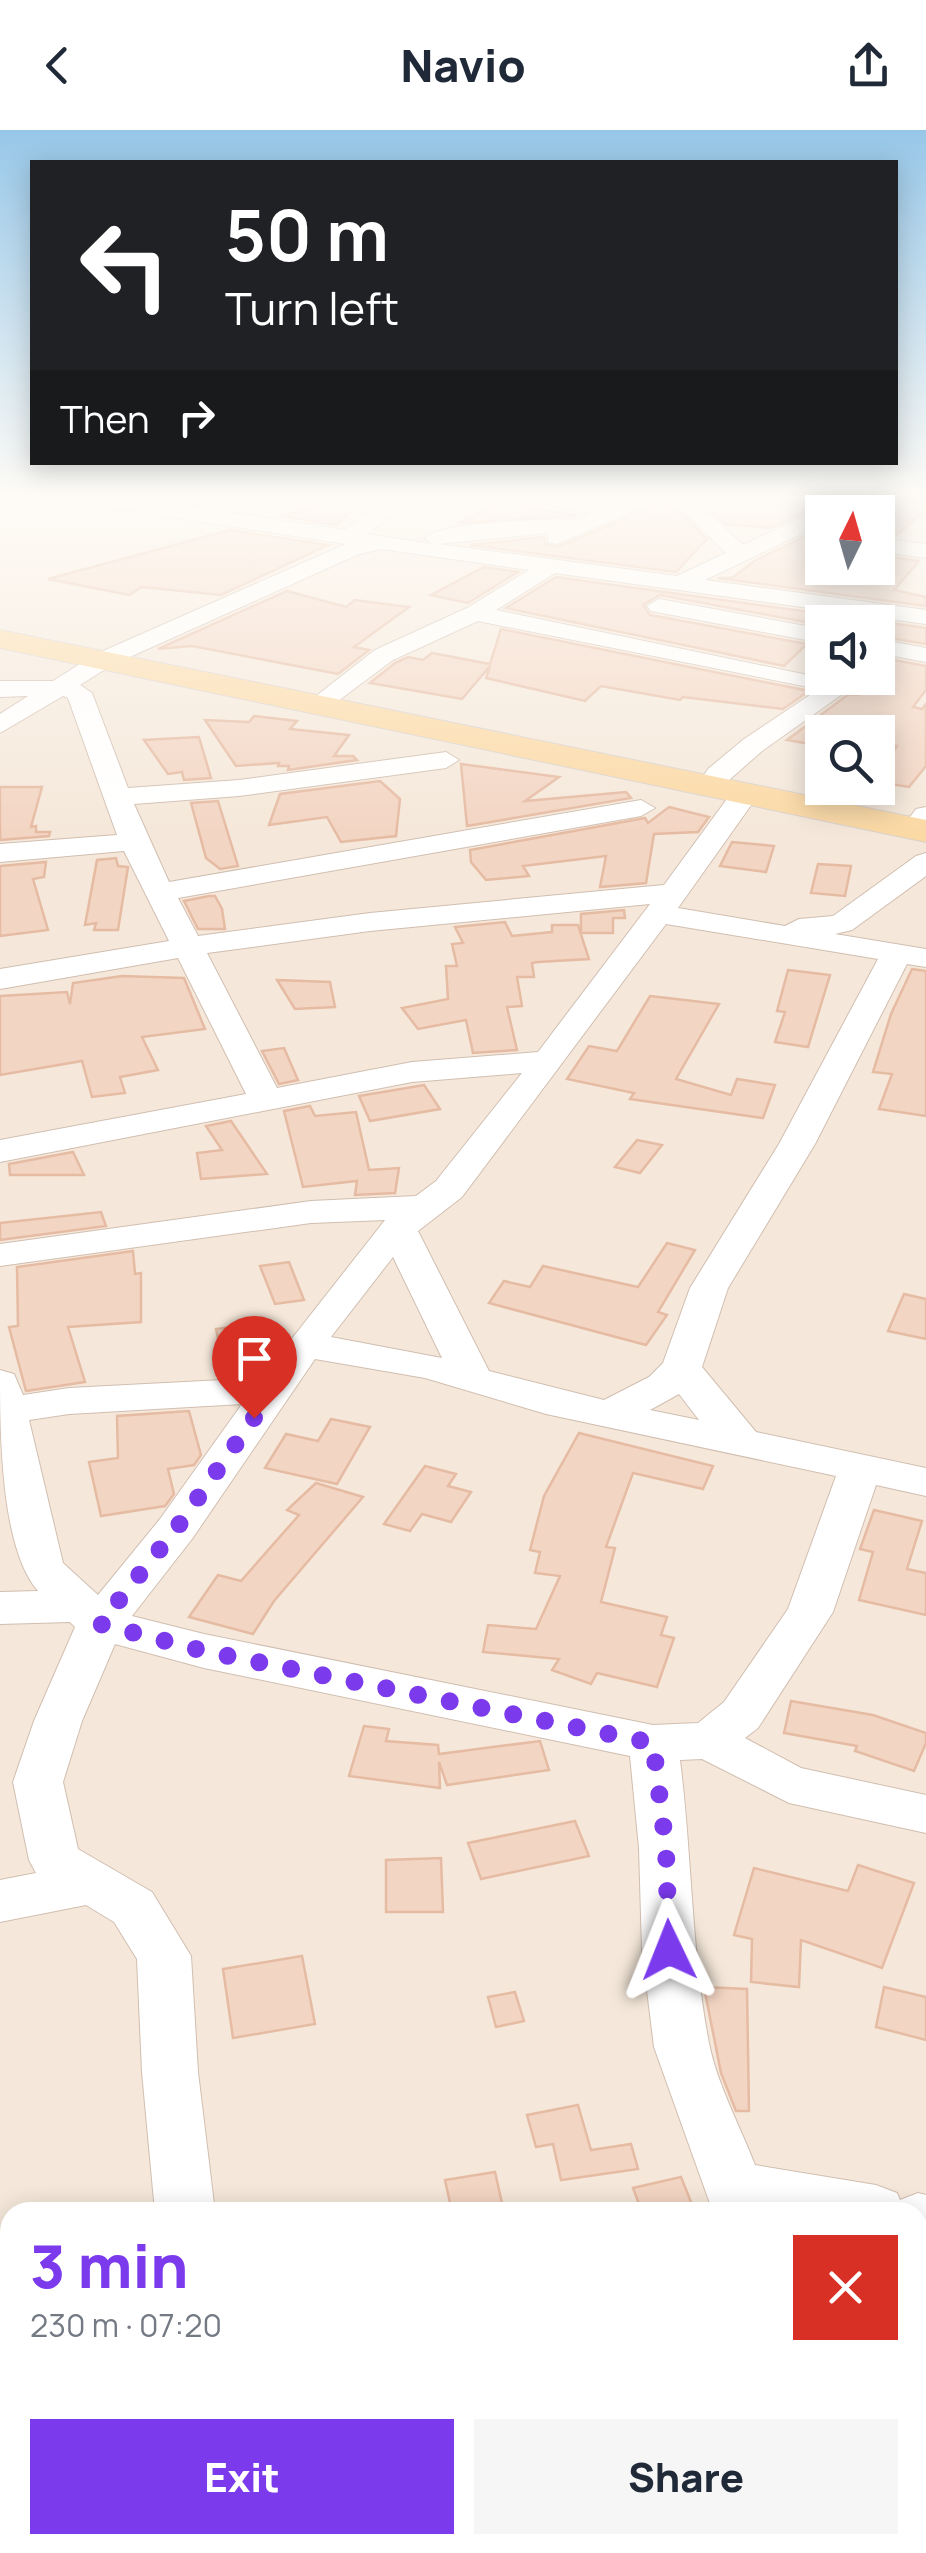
<!DOCTYPE html>
<meta charset="utf-8">
<style>
:root{--surface:#fff;--page:#f6f6f7;--text:#1f2937;--muted:#747a83;--accent:#7c3aed}
body{margin:0;font-family:Manrope,sans-serif;background:var(--page);color:var(--text);height:100vh;display:flex;flex-direction:column;font-size:38px;white-space:nowrap}
*{box-sizing:border-box;margin:0}
p{font-size:32px;color:var(--muted)}
.icon{flex:none;width:55px;height:55px;fill:none;stroke:currentColor;stroke-width:2;stroke-linecap:round;stroke-linejoin:round}
.map{position:relative;flex:1;overflow:hidden}
.panel{position:absolute;left:0px;top:2072px;width:928px;height:352px;display:flex;flex-direction:column;background:var(--surface);border-radius:30px 30px 0 0;box-shadow:0 5px 25px #0003}
.panel>*{flex:none}
.guide{position:absolute;left:30px;top:30px;width:868px;height:305px;border-radius:0px;box-shadow:0 5px 25px #0003;background:#202124;color:#fff;overflow:hidden}
.needle{width:65px;rotate:5deg}
.fabs{position:absolute;left:805px;top:365px;display:grid;gap:20px}
.fabs a{display:grid;place-items:center;width:90px;height:90px;border-radius:0px;background:var(--surface);box-shadow:0 5px 25px #0003;font-size:50px}
.pin{position:absolute;display:grid;place-items:center;width:85px;height:85px;color:#fff;margin:-102px -42px;border-radius:50% 50% 50% 0;rotate:-45deg;box-shadow:0 0 10px #0007}
.pin .icon{rotate:45deg}
.me{position:absolute;width:110px;margin:-55px;rotate:358deg;stroke-linejoin:round;filter:drop-shadow(0 0 8px #0008)}
.turn{display:flex;align-items:center;gap:35px;height:210px;padding:0 30px;font-size:45px}
.turn .icon{width:130px;height:130px;stroke-width:2.5}
.turn b{display:block;font-size:70px;line-height:85px}
.then{display:flex;align-items:center;height:95px;padding:0 30px;background:#0003;gap:20px;font-size:38px}
.round{display:grid;place-items:center;flex:none;width:105px;height:105px;border-radius:0px;background:var(--page)}
.summary{display:flex;align-items:center;justify-content:space-between;height:170px;padding:0 30px}
h1{font-size:60px;font-weight:800;line-height:75px;color:var(--accent)}
.action{display:flex;gap:20px;margin-top:auto;padding:20px 30px}
.action a{flex:1;height:115px;border-radius:0px;background:var(--accent);color:#fff;font-size:40px;font-weight:800;line-height:115px;text-align:center}
.action a+a{background:var(--page);color:var(--text)}
header{display:flex;justify-content:space-between;align-items:center;height:130px;padding:0 30px;background:var(--surface);font-size:45px;font-weight:800}
.map>svg:first-child{display:block}
.residential{fill:#f5e8da;fill-rule:evenodd}
.building{fill:#f3d5c3;stroke:#e6bba3;stroke-width:2.5}
.lines{fill:none;stroke-linecap:round;stroke-linejoin:round}
.minor-casing{stroke:#d1beb0;stroke-width:2}
.major-casing{stroke:#dad1cd;stroke-width:2}
.minor{fill:#fff;fill-rule:evenodd}
.major{fill:#fbd9a5;fill-rule:evenodd}
.route{stroke:#7c3aed;stroke-width:18;stroke-dasharray:0 32.4}
</style>
<header><svg class="icon" aria-label="back" viewBox="0 0 24 24"><path d="M15 5l-7 7 7 7"/></svg>Navio<svg class="icon" aria-label="share" viewBox="0 0 24 24"><path d="M12 15V3M7 8l5-5 5 5M5 13v7h14v-7"/></svg></header>
<div class="map">
<svg width="926" height="2423" viewBox="0 0 926 2423">
<rect width="100%" height="100%" fill="#fdf6ec"/>
<path class="residential" d="M0,363h926v2060h-926zM822,382h56v56h-56zM822,492h56v56h-56zM822,602h56v56h-56zM10,2082h908v333h-908z"/>
<g class="building">
<path d="M365,363h7l-36,32 -55,-9z"/>
<path d="M690,363h154l-73,35 -45,-4z"/>
<path d="M880,368l46,6v6l-31,26 -17,-1z"/>
<path d="M663,373l22,14 22,22 -31,33 -206,-27 74,-8 1,7 12,3z"/>
<path d="M491,378h28l60,7 -120,8z"/>
<path d="M822,398v40l56,11v-24l41,6 -25,29 32,7v9l-208,-28h14l24,-18z"/>
<path d="M230,400l98,15 -107,50 -79,-8 -13,8 -81,-16z"/>
<path d="M484,437l34,5 -50,31 -37,-8z"/>
<path d="M556,447l370,51v16l-48,-8v-14l-56,3 -162,-30 -17,10 7,10 157,29 -23,22 -278,-58z"/>
<path d="M287,461l59,16 9,-7 54,7 -55,40 15,3 -31,24 -146,-28 -34,3z"/>
<path d="M501,499l308,62 -26,18 -100,-12 -3,3 -79,-14 -16,15 -99,-23 4,-12 -28,33 -92,-16 25,-20 13,-6 15,3 9,-7 58,11z"/>
<path d="M878,527l48,9v24l-13,17 9,2 4,-5v62l-17,21 -31,-5v-8l19,-28 -19,-3v-11h-56v14l-35,-6 62,-46 9,1 20,-17z"/>
<path d="M254,586l43,5 -7,8 59,6 -15,21h19l4,4 -69,10 1,-4h-11l1,-3 -43,3 -31,-46 44,2z"/>
<path d="M199,607l12,41 -27,2 -2,-8 -14,2 -24,-34z"/>
<path d="M461,634l98,13 -34,24 101,-9 5,6 -164,28z"/>
<path d="M380,651l20,18 -4,37 -55,6 -14,-25 -58,8 11,-31z"/>
<path d="M0,657h42l-11,40 5,-1v6h14l-1,4 -49,4z"/>
<path d="M218,671l20,65 -18,3 -14,-11 -15,-55z"/>
<path d="M669,677l40,10 -11,15 -44,2 -8,49 -46,4 6,-31 -83,10 6,10 -43,4 -15,-18 -1,-12 175,-32 3,5z"/>
<path d="M732,712l42,4 -8,26 -46,-6z"/>
<path d="M116,728l2,8 10,1 -10,63h-24l2,-7 -11,2 12,-65z"/>
<path d="M46,732l-2,15 -11,2 15,51 -48,6v-70z"/>
<path d="M818,734l33,2 -6,30 -34,-3z"/>
<path d="M209,766h6l7,13 3,20h-27l-14,-28z"/>
<path d="M624,780l1,8h-12v15h-32v-19z"/>
<path d="M505,792l7,14 40,-4v-7h26l11,34 -51,3 -6,1 2,14h-17l5,29 -15,1 10,43 -44,3 -7,-33 -48,9 -16,-21 46,-9 -2,-33h11l-5,-22 11,-1 -8,-16z"/>
<path d="M912,839l14,2v145l-47,-7 13,-35 -19,-2 18,-58z"/>
<path d="M788,840l42,5 -22,72 -33,-5 10,-30 -8,-1z"/>
<path d="M122,846l62,2 21,51 -63,8 16,33 -38,7 5,16 -33,4 -10,-36 -82,14v-79l67,-4 3,12 3,-21z"/>
<path d="M277,850l53,2 5,25 -40,2z"/>
<path d="M650,866l69,8 -43,75 55,16 6,-16 38,6 -12,33 -133,-19 4,-6 -67,-14 22,-33 28,5z"/>
<path d="M284,918l14,32 -19,4 -17,-33z"/>
<path d="M424,955l16,24 -70,12 -11,-25z"/>
<path d="M310,976l5,10 41,-4 13,58 30,-2 -4,25 -40,2 2,-14 -54,6 -19,-76z"/>
<path d="M231,991l36,53 -66,5 -4,-26 25,-3 -16,-24z"/>
<path d="M637,1010l25,5 -22,28 -25,-6z"/>
<path d="M73,1022l11,23h-74l-1,-11z"/>
<path d="M101,1082l5,14 -106,14v-17z"/>
<path d="M667,1113l28,7 -37,62 9,3 -21,30 -157,-42 15,-22 26,6 13,-21 95,21z"/>
<path d="M133,1121l2,23 6,-1v49l-73,5 17,55 -59,9 -17,-64 9,-1 -1,-59z"/>
<path d="M289,1132l15,38 -29,4 -15,-38z"/>
<path d="M904,1164l22,5v40l-38,-8z"/>
<path d="M255,1194l-8,45 -31,-1 4,-20 -4,-19z"/>
<path d="M189,1281l12,44 -7,10 -26,4 6,25 -9,12 -64,10 -12,-54 29,-4 -1,-42z"/>
<path d="M331,1289l39,8 -33,57 -72,-16 21,-34 32,7z"/>
<path d="M579,1303l134,33 -10,23 -70,-16 -27,74 9,1 -14,54 66,15 -6,18 13,3 -17,49 -60,-14 -6,11 -39,-14 7,-11 -76,-7 5,-27 48,4 24,-53 -25,-3 5,-21 -10,-2 14,-54z"/>
<path d="M425,1336l31,8 -8,12 23,6 -20,30 -29,-8 -12,17 -26,-7z"/>
<path d="M316,1353l47,14 -89,104 -21,33 -64,-17 29,-42 23,6 58,-66 -12,-5z"/>
<path d="M874,1380l48,11 -15,48 19,4v42l-67,-15 14,-48 -13,-3z"/>
<path d="M791,1571l82,14 53,18v10l-12,28 -59,-20 2,-5 -73,-13z"/>
<path d="M364,1596l25,3 -3,12 52,4 1,9 101,-13 9,29 -102,15 -8,-23 1,26 -91,-12z"/>
<path d="M575,1691l14,35 -108,23 -13,-36z"/>
<path d="M441,1728l2,54h-57v-52z"/>
<path d="M858,1735l56,18 -32,85 -81,-28 -2,47 -48,-5 1,-43 -18,-4 20,-67 94,23z"/>
<path d="M302,1826l13,68 -82,14 -10,-69z"/>
<path d="M704,1857l43,2 2,122h-13l-15,-38z"/>
<path d="M884,1857l42,10v43l-50,-13z"/>
<path d="M515,1862l9,29 -28,6 -8,-30z"/>
<path d="M578,1975l13,45 40,-6 7,25 -77,11 -8,-36 -17,3 -9,-32z"/>
<path d="M495,2042l9,40h-52l-7,-32z"/>
<path d="M681,2047l14,35h-53l-9,-24z"/>
</g>
<g class="lines">
<g class="minor-casing">
<g id="minor">
<path d="M45,363h61l239,37 31,-23 7,-11 33,-3c-16,14 -31,27 -49,41l65,10 -7,-6c19,-18 125,-18 156,-19l10,-5 -78,-17 -3,-4h42l55,15 32,-15h44l18,13 42,39 111,-52h28l-37,19h-23v12l-117,56 221,30v14l-371,-51 -59,37 326,68h43l-103,73 -34,30 -10,2 -14,-8 4,-6 36,-30 75,-50 -341,-68 -85,39 -55,41h-18l-4,-5 59,-46 92,-42 62,-38 -148,-21 -22,5 -247,111 -32,20 12,8 36,95 111,-8 207,-28 13,8 -13,8 -207,28 -105,8 35,78 472,-82 14,8 -14,8 -463,82 20,38 172,-23 294,-28 71,-97 10,-2 14,8 -81,114 107,18 14,-7 34,-3 83,-60 10,-3v23l-74,54 -17,4 91,15v18l-19,-3 -92,180 -87,144 -26,79 54,65 170,36v28l-50,-11 -43,127 -75,116 -13,10 56,30 125,27v38l-137,-30 -87,-44 -22,1c12,94 11,190 29,283 8,41 31,83 46,122l121,20 21,8 3,7 18,-7 8,2v54l-8,-2v-35h-205l-59,-165 -12,-97 -3,-102 -9,-92 -426,-88 -89,-24 -33,77 -19,61 15,67 74,43 39,64 7,116 17,140h-60l-13,-140 -5,-113 -23,-37 -28,-17 -86,17v-42l36,-7 -7,-13 -16,-78 21,-61 41,-94 -5,-5 -70,2v-32l38,-1c-38,-43 -38,-162 -38,-221l14,4 9,21 46,-7 192,-10 124,-158 -74,3 -311,43v-22l311,-43 105,-5 20,-15 86,-108 -110,9 -412,80v-22l246,-46 -68,-136 -178,31v-20l169,-28 -45,-90 -124,11v-18l117,-9 -49,-137 -5,-2 -63,37v-19l28,-18 -28,1v-16h53l41,-26 252,-111 -291,-45zM663,369l24,15 39,39 -49,23 -239,-32 110,-11v9l8,2zM650,774l-112,148 -126,10 -135,26 -70,-135 163,-22zM666,794l212,35 -99,185 -89,144 -27,75 -14,14 -45,23 -115,-29 -71,-140 44,-34zM393,1127l49,101 -111,-21zM315,1229l110,19 121,36 290,62 -48,133 -64,93 -26,21 -45,2 -449,-91 -72,-18 60,-77zM679,1264l20,26 -49,-10zM242,1274l-82,115 -62,76 -35,-32 -34,-143 40,-6z"/>
<path d="M878,408l48,6v14l-48,-7z"/>
<path d="M659,469l163,30v14l-171,-32 -4,-5z"/>
<path d="M878,509l48,9v14l-48,-9z"/>
<path d="M926,677v18l-12,-2 -4,-6 6,-8z"/>
<rect x="0" y="2120" width="10" height="56"/>
<path d="M186,2415h68l1,8h-68z"/>
<path d="M823,2415h68l3,8h-68z"/>
</g>
</g>
<g class="major-casing">
<path id="major" d="M0,500l926,190v22l-926,-194z"/>
</g>
<use href="#minor" class="minor"/>
<use href="#major" class="major"/>
</g>
<linearGradient id="sky" x2="0" y2="1"><stop stop-color="#97c7e8"/><stop offset="0.52" stop-color="#fefbf6"/><stop offset="1" stop-color="#fefbf6" stop-opacity="0"/></linearGradient>
<rect width="926" height="703" fill="url(#sky)"/>
<g class="lines">
<path class="route" d="M254,1288l-78,111 -76,95 104,27 449,92 13,105 3,102"/>
</g>
</svg>
<div class="fabs">
<a><svg class="needle" viewBox="-14 -14 28 28"><path d="M0-13l5 13h-10z" fill="#e53935"/><path d="M0 13l5-13h-10z" fill="#747a83"/></svg></a>
<a><svg class="icon" aria-label="sound" viewBox="0 0 24 24"><path d="M4 9h4l5-4v14l-5-4H4zM17 9q2 3 0 6"/></svg></a>
<a><svg class="icon" aria-label="search" viewBox="0 0 24 24"><circle cx="10" cy="10" r="6"/><path d="M15 15l6 6"/></svg></a>
</div>
<div class="pin" style="left:254px;top:1288px;background:#d93025"><svg class="icon" aria-label="arrive" viewBox="0 0 24 24"><path d="M6 21V4h12l-3 4 3 4H6"/></svg></div>
<svg class="me" style="left:669px;top:1820px" viewBox="-20 -20 40 40"><path d="M0-17L14 15 0 8-14 15z" fill="#7c3aed" stroke="#fff" stroke-width="4"/></svg>
<div class="guide">
<div class="turn"><svg class="icon" aria-label="left" viewBox="0 0 24 24"><path d="M17 20v-9H6M10 6l-5 5 5 5"/></svg><div><b>50 m</b>Turn left</div></div>
<div class="then">Then<svg class="icon" aria-label="right" viewBox="0 0 24 24"><path d="M7 20v-9h11M14 6l5 5-5 5"/></svg></div>
</div>
<section class="panel">
<div class="summary"><div><h1>3 min</h1><p>230 m · 07:20</p></div><a class="round" style="background:#d93025;color:#fff"><svg class="icon" aria-label="close" viewBox="0 0 24 24"><path d="M6 6l12 12M18 6L6 18"/></svg></a></div>
<div class="action"><a>Exit</a><a>Share</a></div>
</section>
</div>
